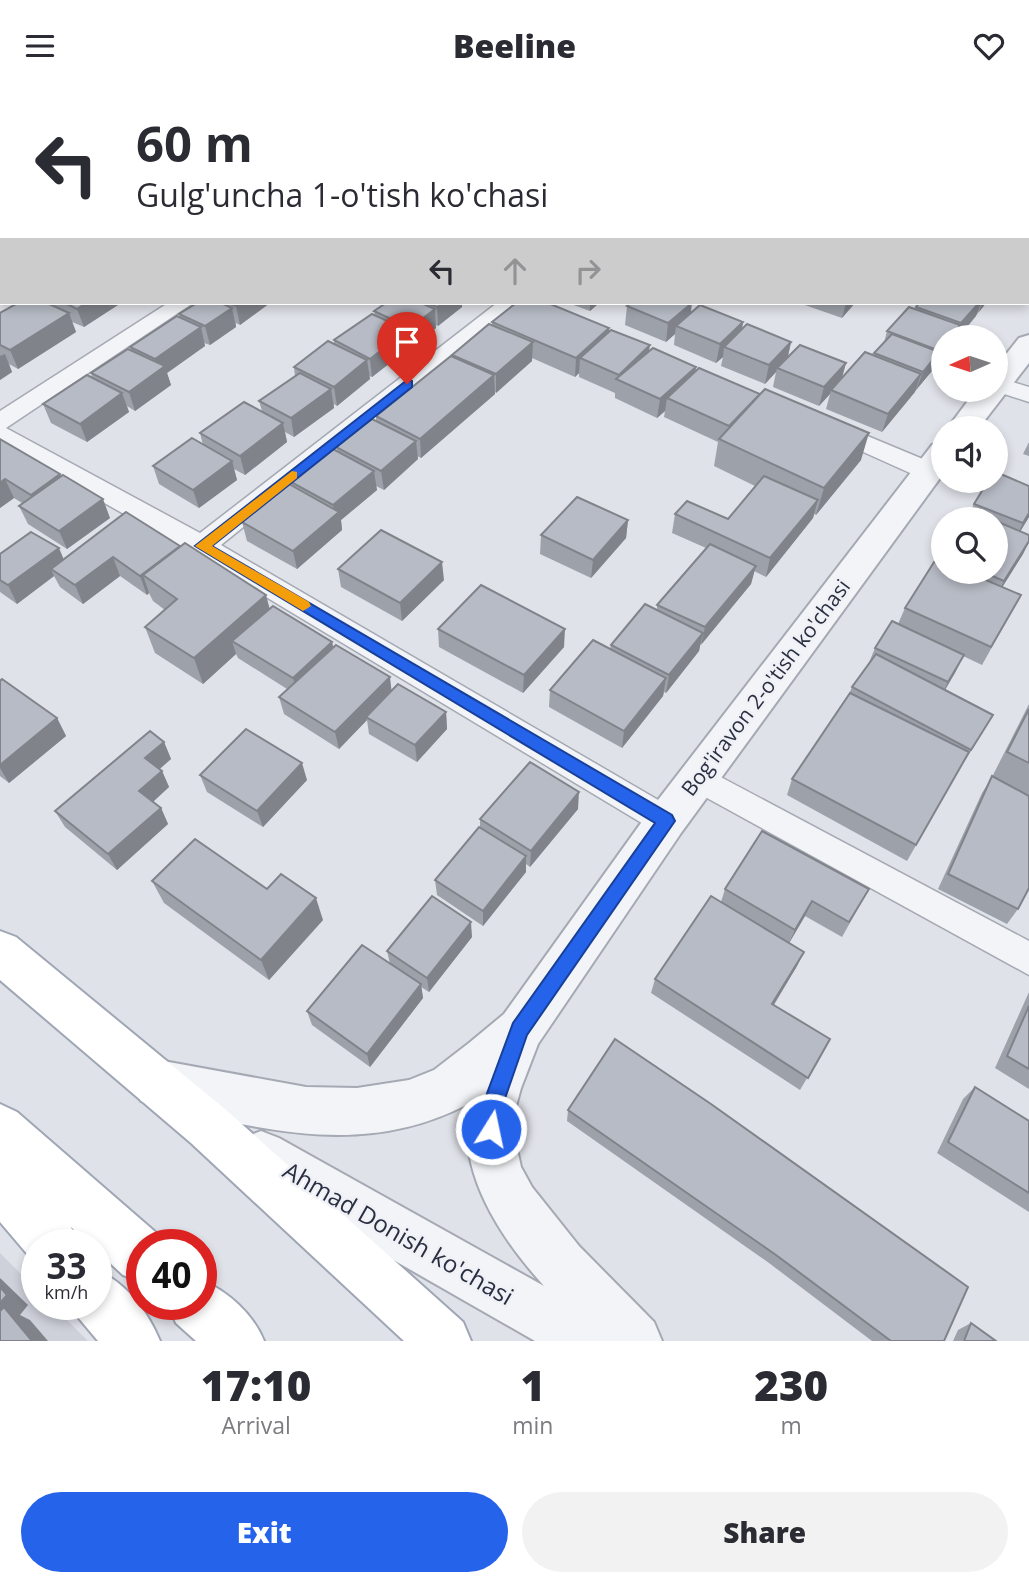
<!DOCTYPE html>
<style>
:root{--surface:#fff;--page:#f2f2f3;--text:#2b2b33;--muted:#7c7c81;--accent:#2563eb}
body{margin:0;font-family:"Open Sans",sans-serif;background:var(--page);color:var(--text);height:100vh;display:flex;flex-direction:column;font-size:26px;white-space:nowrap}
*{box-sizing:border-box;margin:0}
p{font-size:23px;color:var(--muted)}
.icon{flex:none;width:38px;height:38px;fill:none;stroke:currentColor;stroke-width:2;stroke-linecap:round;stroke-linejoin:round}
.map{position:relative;height:1250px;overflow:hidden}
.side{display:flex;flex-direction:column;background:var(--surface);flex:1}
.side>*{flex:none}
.banner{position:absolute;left:0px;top:0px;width:1029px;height:214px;box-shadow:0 4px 10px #0003;background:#fff;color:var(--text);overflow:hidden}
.needle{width:46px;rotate:267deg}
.buttons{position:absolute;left:931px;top:234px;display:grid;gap:14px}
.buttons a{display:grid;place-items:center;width:77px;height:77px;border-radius:50%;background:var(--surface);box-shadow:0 4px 10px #0003;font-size:35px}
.speed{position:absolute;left:21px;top:1138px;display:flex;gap:14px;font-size:35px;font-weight:700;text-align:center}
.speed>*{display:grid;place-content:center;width:91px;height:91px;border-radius:50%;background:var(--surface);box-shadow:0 4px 10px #0003;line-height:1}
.speed small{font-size:18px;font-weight:400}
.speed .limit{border:10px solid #d22;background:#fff;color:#111}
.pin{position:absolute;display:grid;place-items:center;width:60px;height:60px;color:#fff;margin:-72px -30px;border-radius:50% 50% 50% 0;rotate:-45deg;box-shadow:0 0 7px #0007}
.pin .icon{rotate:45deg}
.me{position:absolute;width:77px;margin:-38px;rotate:10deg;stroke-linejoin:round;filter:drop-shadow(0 0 5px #0008)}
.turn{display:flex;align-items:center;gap:24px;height:147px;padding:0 21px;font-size:32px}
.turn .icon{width:91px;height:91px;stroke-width:2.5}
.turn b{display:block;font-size:49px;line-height:60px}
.lanes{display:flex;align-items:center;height:66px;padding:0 21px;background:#0003;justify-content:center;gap:35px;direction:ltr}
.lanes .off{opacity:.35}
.eta{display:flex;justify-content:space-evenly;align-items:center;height:119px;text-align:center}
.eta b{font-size:42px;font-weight:800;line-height:49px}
.button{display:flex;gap:14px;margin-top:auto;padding:14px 21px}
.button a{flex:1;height:80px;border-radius:42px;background:var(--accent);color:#fff;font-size:28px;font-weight:800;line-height:80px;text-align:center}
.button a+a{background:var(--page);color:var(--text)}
header{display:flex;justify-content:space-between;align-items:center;height:91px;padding:0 21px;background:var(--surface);font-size:32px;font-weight:800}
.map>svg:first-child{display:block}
.built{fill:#ced1da}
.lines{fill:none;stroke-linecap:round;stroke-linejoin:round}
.service-casing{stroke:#a5a9b3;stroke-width:3}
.minor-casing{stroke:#a5a9b3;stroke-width:3}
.tertiary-casing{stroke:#a5a9b3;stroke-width:4}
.primary-casing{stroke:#9fa6b4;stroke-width:4}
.service{fill:#f2f4f7;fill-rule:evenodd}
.minor{fill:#f2f4f7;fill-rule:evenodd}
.tertiary{fill:#f2f4f7;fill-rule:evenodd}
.primary{fill:#fff;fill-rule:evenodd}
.wall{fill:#9da1a9}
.shaded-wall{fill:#80838a}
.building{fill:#b7bbc5;stroke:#80838a;stroke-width:2}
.route{fill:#2563eb;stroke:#184099;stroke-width:2}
.slow{fill:#f59e0b}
.labels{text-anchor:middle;stroke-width:5;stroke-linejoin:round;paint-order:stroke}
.street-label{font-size:21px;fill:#292f40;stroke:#eff1f6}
.near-street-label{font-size:24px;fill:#292f40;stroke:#eff1f6}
</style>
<header><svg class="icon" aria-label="menu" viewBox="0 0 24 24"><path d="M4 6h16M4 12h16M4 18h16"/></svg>Beeline<svg class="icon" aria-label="heart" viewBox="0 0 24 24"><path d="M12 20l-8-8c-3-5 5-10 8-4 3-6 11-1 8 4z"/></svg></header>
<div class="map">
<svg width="1029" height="1250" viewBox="0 0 1029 1250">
<rect width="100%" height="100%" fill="#e0e2e9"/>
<path class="built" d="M0,1162l37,37v14h14l37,37h-88z"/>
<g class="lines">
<g class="service-casing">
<g id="service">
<rect x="1027" y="67" width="2" height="6"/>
<rect x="0" y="90" width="2" height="6"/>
</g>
</g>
<g class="minor-casing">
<g id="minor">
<path d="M499,0h19l-20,2z"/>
<path d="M775,0h19l-20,2z"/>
<path d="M168,212h25l-187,125 194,105 297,-230h24l-300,242 456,266 5,10 -5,10 -11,4 -11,-4 -462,-278 -193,-109v-33z"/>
<path d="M996,286l33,10v15l-37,-12h4z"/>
<path d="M829,329l108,45 3,6 -3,6 -9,2 -9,-2 -98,-44 -4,-5 4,-5z"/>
<path d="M698,674l331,176v34l-342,-188 -4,-9 4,-9z"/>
</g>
</g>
<g class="tertiary-casing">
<g id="tertiary">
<path d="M1029,244v28l-51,66h-31l29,-39h20v-23l23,-29z"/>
<path d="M943,351v32l-262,359 -143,211 -17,44 -5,18 -1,34 6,27 11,20 47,59 75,76 8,19h-127l-292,-167 -7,-18 7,-18 18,-7 18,7 265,148c-45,-50 -86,-112 -76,-182 -106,55 -200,24 -310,4l-17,-7 -7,-17 7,-17 17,-7 148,27 51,1 52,-8 25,-10 35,-27 35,-29 147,-205 281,-364z"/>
</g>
</g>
<g class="primary-casing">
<g id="primary">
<path d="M0,840l16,6 209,172 238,213 8,19h-67l-213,-198 -191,-163z"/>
<path d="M0,1013l17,8 144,125 2,7h-21v38l-19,-7 -27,-25v-6h-6l-19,-17 7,17h-41v20l-3,-2 -34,-40z"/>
<path d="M96,1179c30,12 52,42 64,71h-62l-21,-25 -5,-12h24z"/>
<path d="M201,1189c27,11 53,35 63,61h-68l-20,-18 -8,-19h33z"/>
</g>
</g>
<use href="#service" class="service"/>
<use href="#minor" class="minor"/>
<use href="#tertiary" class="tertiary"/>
<use href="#primary" class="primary"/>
</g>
<g class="wall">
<path d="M220,0h113v2h-108z"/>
<path d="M396,0h81l-3,2h-78z"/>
<path d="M595,0h49l-3,2h-46z"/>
<path d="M648,0h105l-2,2h-103z"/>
<path d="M1029,0v63h-2v-61z"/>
<path d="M2,4v66l-2,-1v-64z"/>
<path d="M1029,79v81l-2,2v-81z"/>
<path d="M18,212h103l-37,24 -12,-5 4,10 -58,37 -9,-5 3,8 -12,8v-67z"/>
<path d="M197,212h73l-30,22 -4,-2v4l-26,18 -6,-2 1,3 -38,27 4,12 -36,26 -8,-5 2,6 -42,30 -36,-19 -8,-19 49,-27 -1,-4 40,-23 -1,-3 50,-29 -1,-4z"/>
<path d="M386,212h83l-3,2 -4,-2v4l-24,19 -2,-1v3l-24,18 -4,-1v4l-36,28 -3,-1 1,3 -33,27 -3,-2v4l-40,29 -9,-5 2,10 -42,33 -11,-6 3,11 -38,28 -40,-24 -6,-18 50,-21 -3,-12 62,-22 -3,-10 36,-25 -1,-9 40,-23v-4l41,-25 -1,-4z"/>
<path d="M568,212h31l-9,8z"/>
<path d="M799,212h56l-13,15z"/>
<path d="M919,212h67l-28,35h-15v19l-61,75 -56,-23 4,-15 -11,12 -46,-19 3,-15 -11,12 -44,-18 2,-9 -7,6 -42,-18 1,-11 -9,8 -41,-17 2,-19 64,7 52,9 -1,8 49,12 -3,15 58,6 -5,15 33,-23 10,-12 3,-12 28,-22z"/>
<path d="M492,231l117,6v3l40,20 47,16 -1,5 166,88 -45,55 -2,-1 -1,4 -47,59 -12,-6 -3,13 -51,61 -1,6 -33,42 -2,-1 -1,4 -41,52 -73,-41 1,-17 60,-41 1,-4 46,-35v-5l49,-57 -34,-15 3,-19 53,5 27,-33 -41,-20 4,-24 -54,-25 1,-6 -8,7 -42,-20v-5l-36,-16v-4l-4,4 -43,-19v3l-36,32 -1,-1v2l-74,64 -4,-2 1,3 -34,31 -8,-4 1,4 -36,30 1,10 -45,39 -50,-28 -5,-19 50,-36 -1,-4 46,-31 -1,-4 40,-26v-5l76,-60v-1l40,-30z"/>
<path d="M0,348l60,35 1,2 49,42 -43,31 -39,-25 -9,-18 3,-3 -8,-5 -14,10z"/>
<path d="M1029,351v14l-6,-2z"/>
<path d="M1029,395v31l-9,14 9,4v7l-6,12 -21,33 19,8 -39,70 -19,-9 -18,34 38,42 -22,35 -54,94 -120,-66 5,-16 57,-85 3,-7 16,-22 7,-17 23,-24 7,-16 33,-49 5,-10v23h53v-52h-33l8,-10 3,-6z"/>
<path d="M628,429l-2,18 -35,40 -51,-24 1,-19z"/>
<path d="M180,455l89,63 63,33 1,5 59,44 54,21 1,17 -30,33 -48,-28 -2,-14 -28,29 -55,-35 -5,-17 8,-8 -49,-31 -2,-4 -33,30 -48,-31 -10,-26 20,-17 -12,-9 -4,-8 -2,2 -27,-19 -37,28 -23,-17 -6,-11 -37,28 -17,-12v-38l64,5z"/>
<path d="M338,478l106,11 -42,41 -61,-34z"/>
<path d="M438,538l126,18 -41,46 -84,-46z"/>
<path d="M0,590l57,37 9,18 -57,47 -9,-7z"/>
<path d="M1029,613v91l-37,-18 26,132 -11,15 -69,-35 44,-96 10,-16z"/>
<path d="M164,651l7,17 -11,10 2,2 7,16 -16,15 8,6 7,16 -51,46 -52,-43 -10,-16z"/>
<path d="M200,684l107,5 -44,47 -56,-35z"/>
<path d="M578,718l-48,58 -4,-3v8l-43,54 -46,-31 -2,-15 45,-53v-8z"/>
<path d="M152,790l115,8 56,31 -54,60 -105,-77z"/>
<path d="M725,798h144l-27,48 -37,-21 -16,27 8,23 -23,39 56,34 -30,51 -149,-97 4,-14 66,-77z"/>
<path d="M472,846l-43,55 -8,-5 2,11 -53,69 -58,-42 -5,-14 83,-47 -3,-13z"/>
<path d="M1029,901v97l-34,-21z"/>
<path d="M975,996l54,34v91l-92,-59 26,-54z"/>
<path d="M568,1019l376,231h-72l-103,-78 -202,-142z"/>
<path d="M971,1232l25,18h-43l5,-11z"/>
</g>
<g class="shaded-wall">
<path d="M262,0h13v2h-16z"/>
<path d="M451,0h10v2h-13z"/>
<path d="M465,0h12l-3,2h-9z"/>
<path d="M573,0h17l-2,2h-17z"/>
<path d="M627,0h14v2h-16z"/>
<path d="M743,0h10l-2,2h-10z"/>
<path d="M1029,150v10l-2,2v-10z"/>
<path d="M0,168h2v11l-2,1z"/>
<path d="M86,212h35l-37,24 -7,-18z"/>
<path d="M241,212h29l-30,22 -4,-19z"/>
<path d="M443,212h19v4l-24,19 -1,-19z"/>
<path d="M590,212h9l-9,8z"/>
<path d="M692,212l-2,17 -14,6 -1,8 -9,8 2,-19z"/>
<path d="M846,212h9l-13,15z"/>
<path d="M979,212h2l-5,13 -18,22h-2l5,-15z"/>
<path d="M982,212h4l-7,9z"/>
<path d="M232,217l4,19 -26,18 -5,-19z"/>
<path d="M435,218l1,19 -24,18 -2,-18z"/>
<path d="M69,222l7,19 -58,37 -8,-19z"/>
<path d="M743,231l-3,18 -16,7 -1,10 -7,6 4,-19z"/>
<path d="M960,234l-4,13h-5z"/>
<path d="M201,236l4,19 -38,27 4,12 -36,26 -6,-19 29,-21 -3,-12z"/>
<path d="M609,237l-1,19 -28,11 -1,15 -4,4 1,-19z"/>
<path d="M407,239l1,19 -36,28 -2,-18z"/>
<path d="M533,251l-1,19 -36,32v-19z"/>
<path d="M791,251l-4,18 -10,8 -1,4 -11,12 4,-19z"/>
<path d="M650,254l-3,19 -29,16 1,-5z"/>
<path d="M943,256v10l-10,13 7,-19z"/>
<path d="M939,261l-7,19 -16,19 7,-18z"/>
<path d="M5,263l7,18 -12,8v-24z"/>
<path d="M367,269l3,19 -33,27 -3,-19z"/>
<path d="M846,272l-5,19 -10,8 -1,4 -11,12 5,-19z"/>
<path d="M696,276l-3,18 -26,13 -2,13 -8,7 3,-19z"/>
<path d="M921,283l-6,18 -33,40 6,-18z"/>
<path d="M494,284l1,19 -74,64 -1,-19z"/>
<path d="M331,298l3,19 -40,29 -3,-19z"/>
<path d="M122,302l7,19 -42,30 -7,-18z"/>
<path d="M283,332l4,19 -42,33 -5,-19z"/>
<path d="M869,342l-8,27 -45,55 8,-27z"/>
<path d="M416,350l2,18 -34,31 -3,-19z"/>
<path d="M232,370l5,19 -38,28 -6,-18z"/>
<path d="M374,380l3,19 -36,30 1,10 -45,39 -4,-18 42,-36 -2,-10z"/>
<path d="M60,383l8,18 -29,21 -8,-18z"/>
<path d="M5,388l9,19 -14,10v-25z"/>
<path d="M103,408l7,19 -43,31 -8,-18z"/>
<path d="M818,409l-5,18 -47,59 4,-19z"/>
<path d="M1029,422v4l-15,25 9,-19z"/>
<path d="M628,429l-2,18 -35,40 2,-18z"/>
<path d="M1029,450l-6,13 -28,45 9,-18z"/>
<path d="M180,455l6,18 -43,11 6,18 -2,2 -7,-19z"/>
<path d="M59,457l8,19 -16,2 3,7 -37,28 -9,-19z"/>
<path d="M113,466l7,19 -37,28 -8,-19z"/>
<path d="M442,471l2,18 -42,41 -2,-18z"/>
<path d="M756,475l-5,18 -50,61 4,-18z"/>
<path d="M266,504l7,26 -41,20 4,13 -33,30 -9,-26z"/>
<path d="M565,538l-1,18 -41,46 1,-18z"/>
<path d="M703,542l-4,18 -33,42 3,-18z"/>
<path d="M332,551l4,18 -38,36 -5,-18z"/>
<path d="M964,564l-9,18 -16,27 9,-18z"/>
<path d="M390,586l2,18 -26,22 1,3 -28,29 -4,-17z"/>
<path d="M666,587l-3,18 -41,52 2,-17z"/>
<path d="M446,621l1,17 -30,33 -2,-17z"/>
<path d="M57,627l9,18 -57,47 -9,-15v-3z"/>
<path d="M164,651l7,17 -19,16 -7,-17z"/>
<path d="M302,672l5,17 -44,47 -6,-16z"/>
<path d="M162,680l7,16 -22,20 -8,-16z"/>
<path d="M579,701l-1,17 -48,58 1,-16z"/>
<path d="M161,717l7,16 -51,46 -9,-16z"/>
<path d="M526,765v16l-43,54v-15z"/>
<path d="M316,807l7,22 -54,60 -8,-20z"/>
<path d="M812,810l-7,15 -17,29 7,-15z"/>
<path d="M471,831l1,15 -43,55 -2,-14z"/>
<path d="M804,861l-7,14 -31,51 6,-13z"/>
<path d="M421,893l2,14 -53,69 -3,-13z"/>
<path d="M0,1187l28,27 -8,10 10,5 18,21h-16l-32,-4z"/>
</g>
<g class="building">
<path d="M10,0h41l4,2h-49z"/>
<path d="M158,0h28l5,2h-36z"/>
<path d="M279,0h53l-3,2h-46z"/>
<path d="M422,0h29l-3,2h-21z"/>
<path d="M515,0h22l5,2h-29z"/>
<path d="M546,0h27l-2,2h-19z"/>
<path d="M607,0h20l-2,2h-12z"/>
<path d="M681,0h52l-2,2h-44z"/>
<path d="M789,0h40l2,1 -2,1h-42z"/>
<path d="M956,0h73v27h-2v-25h-73z"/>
<path d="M2,4v24h-2v-23z"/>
<path d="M1027,84h2v29l-2,-1z"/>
<path d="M1027,130h2v20l-2,2z"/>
<path d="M18,212h29l22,10 -59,37 -10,-5v-32z"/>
<path d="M65,212h21l-9,6z"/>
<path d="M197,212h24l11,5 -27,18 -26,-12z"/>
<path d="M228,212h13l-5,3z"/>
<path d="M386,212h35l14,6 -25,19 -36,-17z"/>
<path d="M427,212h16l-6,4z"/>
<path d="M516,212h32l61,25 -33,30 -84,-36z"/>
<path d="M631,212h61l-24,20 -41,-17z"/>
<path d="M919,212h60l-18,20 -45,-16z"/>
<path d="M700,214l43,17 -23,22 -44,-18z"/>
<path d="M909,216l51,18 -9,13h-8v9l-3,4 -53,-20z"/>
<path d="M372,223l35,16 -37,29 -36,-19z"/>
<path d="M177,225l24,11 -46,32 -25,-12z"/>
<path d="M489,233l44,18 -37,32 -44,-19z"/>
<path d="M747,233l44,18 -22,23 -45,-18z"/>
<path d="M611,239l39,15 -31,30 -39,-17z"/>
<path d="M892,243l47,18 -16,20 -49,-19z"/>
<path d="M328,250l39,19 -33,27 -40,-20z"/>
<path d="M800,254l46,18 -22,24 -47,-19z"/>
<path d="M653,257l43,19 -36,32 -44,-20z"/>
<path d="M128,258l37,17 -36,26 -38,-19z"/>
<path d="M865,261l56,22 -33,40 -57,-24z"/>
<path d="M451,265l43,19 -74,64 -44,-23z"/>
<path d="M699,277l61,26 -31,32 -62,-28z"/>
<path d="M300,282l31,16 -40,29 -32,-17z"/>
<path d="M87,284l35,18 -42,31 -37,-20z"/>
<path d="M765,298l104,44 -45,55 -105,-49z"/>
<path d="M244,311l39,21 -43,33 -40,-23z"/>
<path d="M372,328l44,22 -35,30 -45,-24z"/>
<path d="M192,347l40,23 -39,29 -40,-24z"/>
<path d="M0,348l60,35 -29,21 -26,-16 -5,4z"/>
<path d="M333,358l41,22 -41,34 -42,-23z"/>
<path d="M996,381l33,14v27l-6,10 -49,-19 14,-23h8z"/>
<path d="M63,384l40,24 -44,32 -40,-25z"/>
<path d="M764,385l54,24 -48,58 -95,-44 12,-13 41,18z"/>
<path d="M289,393l50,28 -46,39 -51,-29z"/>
<path d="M577,406l51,23 -35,40 -52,-25z"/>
<path d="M970,419l24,10h-31z"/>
<path d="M126,421l54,34 -40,30 -27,-19 -38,28 -24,-16z"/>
<path d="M996,430l33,14v6l-25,40 -21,-9h13z"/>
<path d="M381,439l61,32 -42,41 -62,-34z"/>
<path d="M31,441l28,16 -51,37 -8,-5v-26z"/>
<path d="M185,452l81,52 -72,63 -49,-31 32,-28 -34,-24z"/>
<path d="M710,453l46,22 -51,61 -48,-22z"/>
<path d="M936,468l7,3v10h24l54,23 -30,52 -86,-39z"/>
<path d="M481,494l84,44 -41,46 -86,-46z"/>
<path d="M645,513l58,29 -34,42 -58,-30z"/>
<path d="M273,515l59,36 -39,36 -61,-37z"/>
<path d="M892,530l72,34 -16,27 -73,-34z"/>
<path d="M593,549l73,38 -42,53 -74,-41z"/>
<path d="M336,554l54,32 -55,55 -56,-35z"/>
<path d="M876,563l117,61 -22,35 -119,-63z"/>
<path d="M2,588l55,39 -57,47v-84z"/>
<path d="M398,593l48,28 -31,33 -49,-28z"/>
<path d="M850,602l119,59 -53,93 -124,-66z"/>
<path d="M1029,618v54l-22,-11z"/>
<path d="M246,638l56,34 -45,48 -57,-36z"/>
<path d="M150,640l14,11 -19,16 17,13 -23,20 22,17 -53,46 -53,-43z"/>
<path d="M530,671l49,30 -48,59 -51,-32z"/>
<path d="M992,685l37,20v92l-11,21 -70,-35z"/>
<path d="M479,736l47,29 -43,55 -48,-31z"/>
<path d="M762,740l107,58 -20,33 -37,-21 -17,29 -70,-41z"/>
<path d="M195,748l72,50 14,-15 35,24 -55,62 -109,-79z"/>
<path d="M432,805l39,26 -44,56 -40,-27z"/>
<path d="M711,805l93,56 -32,52 58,35 -22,39 -153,-99z"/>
<path d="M362,854l59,39 -54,70 -60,-43z"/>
<path d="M1029,915v63l-22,-13z"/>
<path d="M615,948l96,65 257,183 -24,54h-53l-115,-86 -208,-145z"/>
<path d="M975,996l54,34v72l-81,-51z"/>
<path d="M0,1196l7,8 -7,8z"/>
<path d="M4,1216l28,34h-32v-30z"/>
<path d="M971,1232l25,18h-32z"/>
</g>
<path class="route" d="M407,289l5,1v6l-200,159 460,269 3,6 -148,214 -25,72 -4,29 -7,3 -8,-3 -3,-7 2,-22 31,-84 142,-200 -460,-277z"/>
<path class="slow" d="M292,380l5,1v6l-85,68 97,56 2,4 -8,5 -108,-65z"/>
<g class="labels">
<g class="street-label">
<text transform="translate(766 597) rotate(-53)" y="7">Bog'iravon 2-o'tish ko'chasi</text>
</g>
<g class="near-street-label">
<text transform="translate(398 1143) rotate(30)" y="8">Ahmad Donish ko'chasi</text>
</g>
</g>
</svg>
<div class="buttons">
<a><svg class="needle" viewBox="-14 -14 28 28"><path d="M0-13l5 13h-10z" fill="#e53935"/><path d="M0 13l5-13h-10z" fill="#7c7c81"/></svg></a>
<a><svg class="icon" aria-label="sound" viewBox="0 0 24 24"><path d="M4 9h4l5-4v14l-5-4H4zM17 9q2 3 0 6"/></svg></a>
<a><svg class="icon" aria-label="search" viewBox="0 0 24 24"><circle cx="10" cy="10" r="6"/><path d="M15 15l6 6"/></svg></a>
</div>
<div class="speed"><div>33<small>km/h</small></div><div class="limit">40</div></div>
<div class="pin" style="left:407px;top:293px;background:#d93025"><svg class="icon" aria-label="arrive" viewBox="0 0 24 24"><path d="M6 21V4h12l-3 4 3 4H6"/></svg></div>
<svg class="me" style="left:491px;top:1038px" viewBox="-20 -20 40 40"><circle r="17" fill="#2563eb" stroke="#fff" stroke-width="3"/><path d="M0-11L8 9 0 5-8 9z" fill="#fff"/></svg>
<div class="banner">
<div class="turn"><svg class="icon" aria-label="left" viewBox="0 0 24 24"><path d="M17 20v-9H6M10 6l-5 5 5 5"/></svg><div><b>60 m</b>Gulg'uncha 1-o'tish ko'chasi</div></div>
<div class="lanes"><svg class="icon" aria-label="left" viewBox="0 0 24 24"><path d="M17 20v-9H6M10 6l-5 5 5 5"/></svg><svg class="icon off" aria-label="ahead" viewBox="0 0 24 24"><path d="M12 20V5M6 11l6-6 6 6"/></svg><svg class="icon off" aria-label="right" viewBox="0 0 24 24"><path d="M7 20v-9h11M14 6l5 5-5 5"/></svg></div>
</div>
</div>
<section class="side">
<div class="eta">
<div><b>17:10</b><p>Arrival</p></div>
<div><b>1</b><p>min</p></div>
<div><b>230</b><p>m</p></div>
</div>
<div class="button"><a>Exit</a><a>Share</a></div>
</section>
